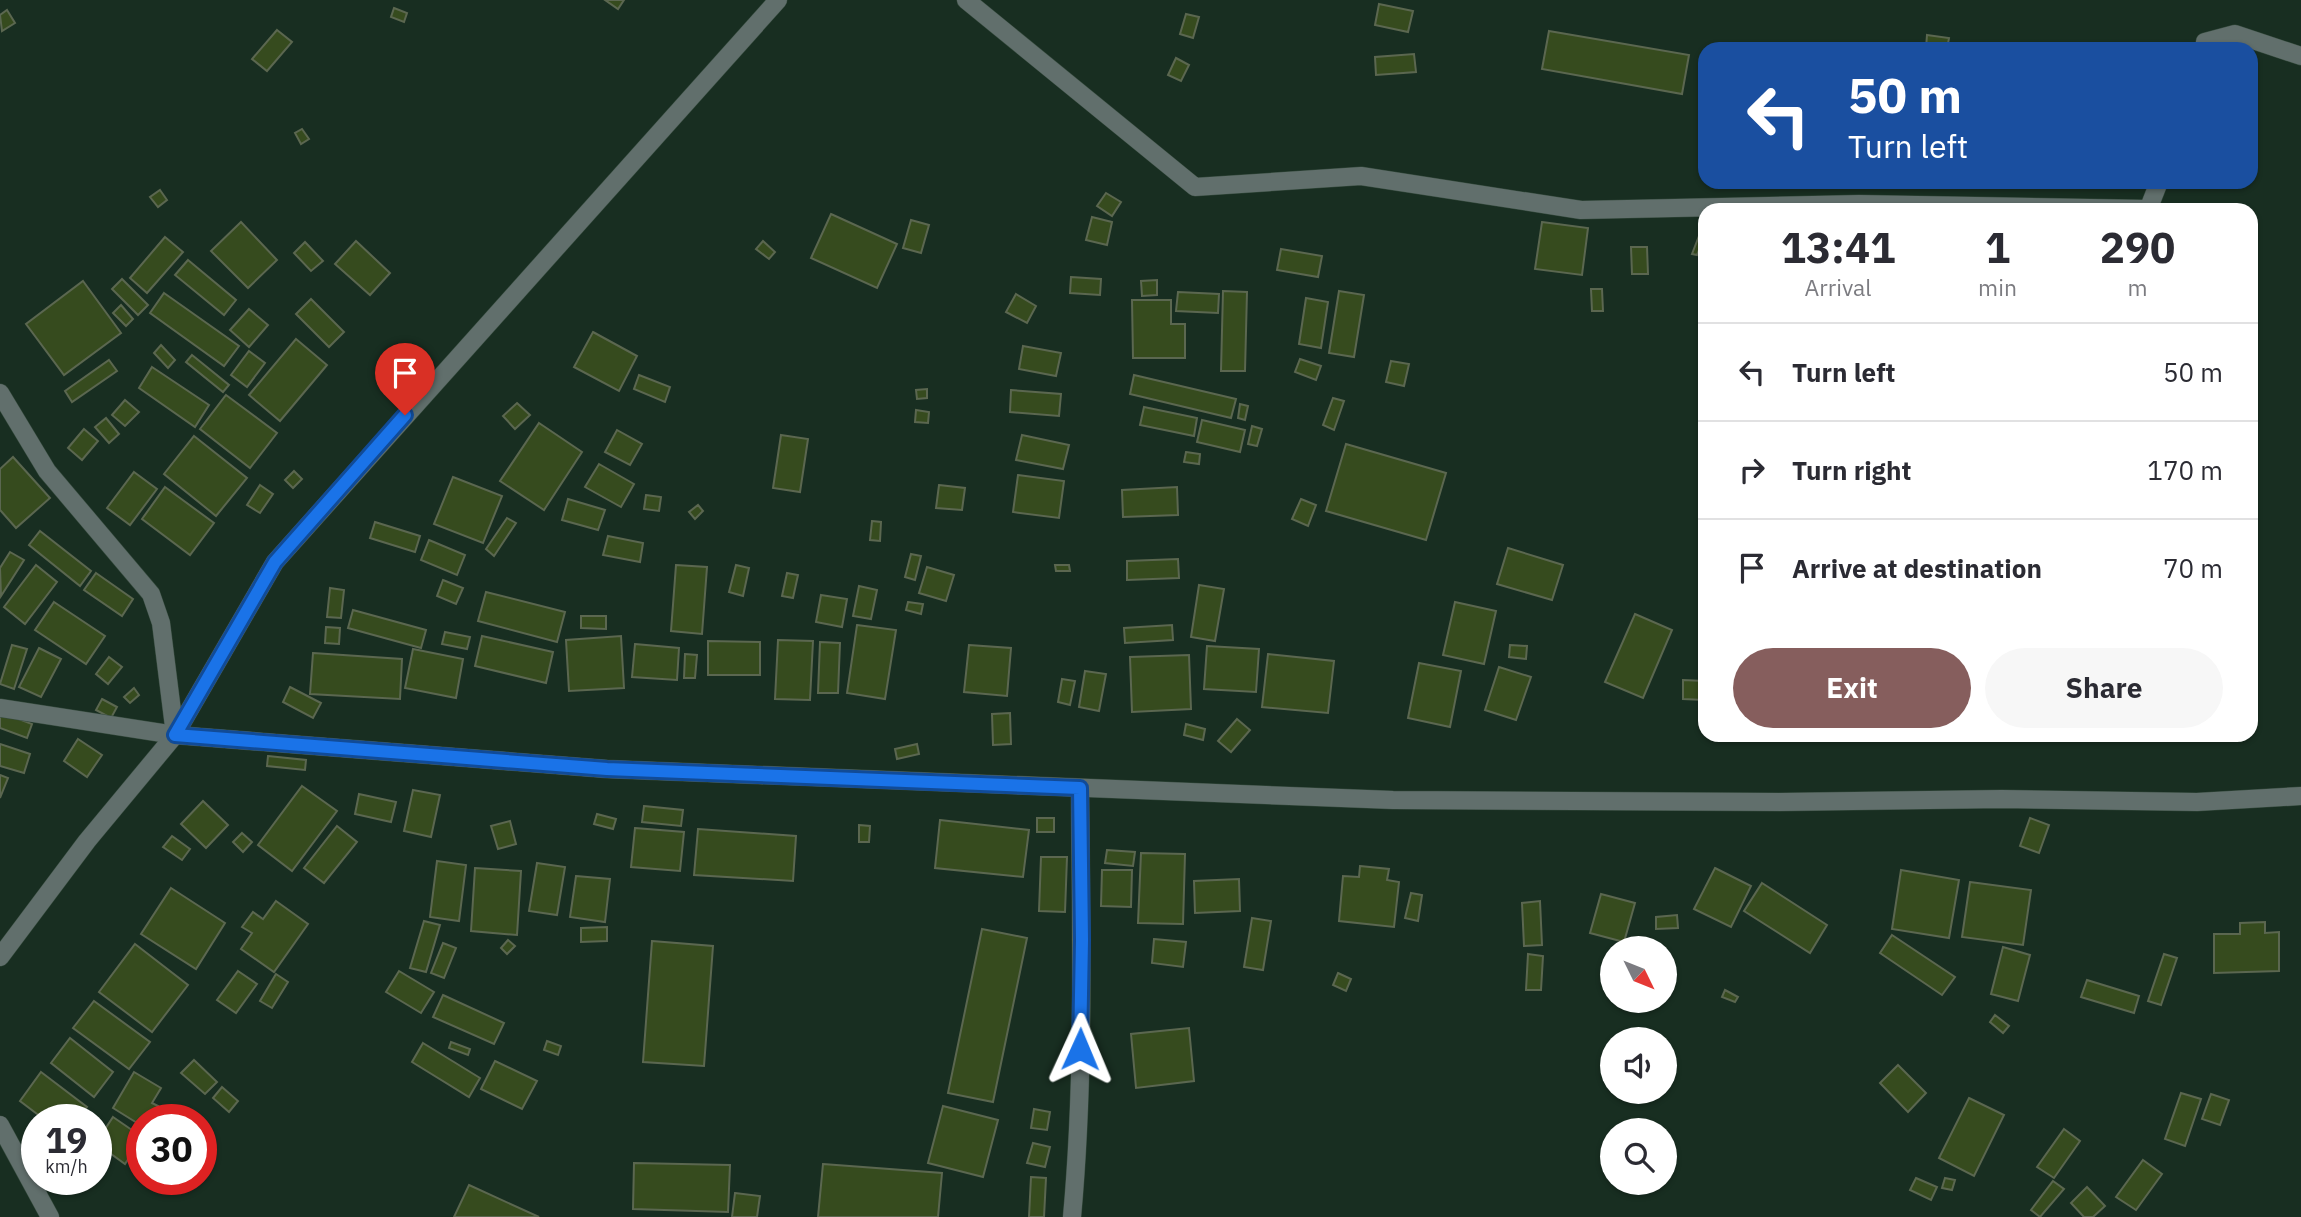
<!DOCTYPE html>
<style>
:root{--surface:#fff;--page:#f7f7f7;--text:#2b2b33;--muted:#7c7c81;--line:#e1e1e2;--accent:#865e5d}
body{margin:0;font-family:"IBM Plex Sans",sans-serif;background:var(--page);color:var(--text);height:100vh;display:flex;flex-direction:column;font-size:26px;white-space:nowrap}
*{box-sizing:border-box;margin:0}
p{font-size:23px;color:var(--muted)}
.icon{flex:none;width:38px;height:38px;fill:none;stroke:currentColor;stroke-width:2;stroke-linecap:round;stroke-linejoin:round}
.map{position:relative;flex:1;overflow:hidden}
.side{position:absolute;left:1698px;top:203px;width:560px;height:539px;display:flex;flex-direction:column;background:var(--surface);border-radius:21px;box-shadow:0 2px 5px #0004}
.side>*{flex:none}
.top-card{position:absolute;left:1698px;top:42px;width:560px;height:147px;border-radius:21px;box-shadow:0 2px 5px #0004;background:#1a4fa0;color:#fff;overflow:hidden}
.needle{width:46px;rotate:133deg}
.buttons{position:absolute;left:1600px;top:936px;display:grid;gap:14px}
.buttons a{display:grid;place-items:center;width:77px;height:77px;border-radius:50%;background:var(--surface);box-shadow:0 2px 5px #0004;font-size:35px}
.speed{position:absolute;left:21px;top:1104px;display:flex;gap:14px;font-size:35px;font-weight:700;text-align:center}
.speed>*{display:grid;place-content:center;width:91px;height:91px;border-radius:50%;background:var(--surface);box-shadow:0 2px 5px #0004;line-height:1}
.speed small{font-size:18px;font-weight:400}
.speed .limit{border:10px solid #d22;background:#fff;color:#111}
.pin{position:absolute;display:grid;place-items:center;width:60px;height:60px;color:#fff;margin:-72px -30px;border-radius:50% 50% 50% 0;rotate:-45deg;box-shadow:0 0 7px #0007}
.pin .icon{rotate:45deg}
.me{position:absolute;width:77px;margin:-38px;rotate:1deg;stroke-linejoin:round;filter:drop-shadow(0 0 5px #0008)}
.turn{display:flex;align-items:center;gap:24px;height:147px;padding:0 35px;font-size:32px}
.turn .icon{width:91px;height:91px;stroke-width:2.5}
.turn b{display:block;font-size:49px;line-height:60px}
.eta{display:flex;justify-content:space-evenly;align-items:center;height:119px;text-align:center}
.eta b{font-size:42px;font-weight:800;line-height:49px}
.cta{display:flex;gap:14px;margin-top:auto;padding:14px 35px}
.cta a{flex:1;height:80px;border-radius:42px;background:var(--accent);color:#fff;font-size:28px;font-weight:800;line-height:80px;text-align:center}
.cta a+a{background:var(--page);color:var(--text)}
ul{padding:0;list-style:none}
li{display:flex;align-items:center;gap:21px;height:98px;padding:0 35px;border-top:2px solid var(--line)}
li div{flex:1}
li b{display:block;font-size:26px}
li em{font-style:normal}
.map>svg:first-child{display:block}
.building{fill:#364b1e;stroke:#5b6750;stroke-width:2}
.lines{fill:none;stroke-linecap:round;stroke-linejoin:round}
.minor-casing{stroke:#354a3d;stroke-width:19}
.minor{stroke:#616f6c;stroke-width:18}
.route-casing{stroke:#114b97;stroke-width:18}
.route{stroke:#1a73e8;stroke-width:12}
</style>
<div class="map">
<svg width="2301" height="1217" viewBox="0 0 2301 1217">
<rect width="100%" height="100%" fill="#182e21"/>
<g class="building">
<path d="M605,0h19l-6,9z"/>
<path d="M1379,4l34,7 -5,21 -33,-7z"/>
<path d="M394,8l13,5 -3,9 -13,-5z"/>
<path d="M7,10l8,13 -13,8 -2,-16z"/>
<path d="M1186,14l13,3 -6,21 -13,-4z"/>
<path d="M277,30l15,12 -25,29 -15,-12z"/>
<path d="M1549,31l140,24 -7,39 -140,-25z"/>
<path d="M1927,35l22,3 -2,11 -21,-1z"/>
<path d="M1414,54l2,18 -40,3 -1,-18z"/>
<path d="M1176,58l13,7 -8,16 -13,-6z"/>
<path d="M302,129l7,10 -8,5 -6,-11z"/>
<path d="M1973,182h22v6l-23,-2z"/>
<path d="M160,190l7,10 -9,7 -8,-10z"/>
<path d="M1106,193l15,9 -9,14 -15,-10z"/>
<path d="M831,214l66,30 -20,44 -66,-30z"/>
<path d="M1092,217l20,5 -5,23 -21,-5z"/>
<path d="M911,220l18,5 -8,28 -18,-5z"/>
<path d="M241,222l36,38 -29,28 -37,-37z"/>
<path d="M1542,222l46,6 -6,47 -47,-6z"/>
<path d="M1699,236l5,2 -7,17 -5,-1z"/>
<path d="M165,237l18,15 -36,41 -17,-15z"/>
<path d="M356,241l34,32 -20,22 -35,-31z"/>
<path d="M763,241l12,11 -6,7 -13,-10z"/>
<path d="M305,242l18,19 -12,10 -17,-18z"/>
<path d="M1631,247h16l1,27h-16z"/>
<path d="M1281,249l41,7 -4,21 -41,-7z"/>
<path d="M188,260l48,40 -12,15 -49,-40z"/>
<path d="M1071,277l30,2 -1,16 -30,-2z"/>
<path d="M122,279l26,26 -10,10 -26,-26z"/>
<path d="M1157,280v15l-15,1 -1,-15z"/>
<path d="M83,281l38,52 -57,42 -38,-51z"/>
<path d="M1591,289h11l1,22h-11z"/>
<path d="M1223,291l24,1 -2,79h-24z"/>
<path d="M1339,291l25,4 -10,62 -25,-4z"/>
<path d="M1178,292l41,2 -1,19 -42,-2z"/>
<path d="M164,293l75,53 -15,20 -74,-53z"/>
<path d="M1016,294l20,12 -9,17 -21,-11z"/>
<path d="M1306,298l22,4 -7,46 -22,-4z"/>
<path d="M311,299l33,33 -15,15 -33,-33z"/>
<path d="M1132,300h39v24h14v34h-52z"/>
<path d="M121,305l12,14 -7,7 -13,-13z"/>
<path d="M249,309l19,16 -19,22 -19,-17z"/>
<path d="M593,332l44,24 -18,35 -45,-24z"/>
<path d="M296,339l31,26 -47,56 -31,-26z"/>
<path d="M161,345l14,15 -7,8 -14,-15z"/>
<path d="M1023,346l38,7 -5,23 -37,-7z"/>
<path d="M249,351l16,12 -18,24 -16,-12z"/>
<path d="M192,355l37,30 -6,7 -37,-30z"/>
<path d="M1300,359l21,7 -5,14 -21,-8z"/>
<path d="M109,360l8,11 -45,31 -7,-11z"/>
<path d="M1391,361l18,3 -5,22 -18,-4z"/>
<path d="M152,367l57,38 -14,22 -56,-39z"/>
<path d="M639,375l31,12 -5,15 -31,-13z"/>
<path d="M1134,375l102,24 -5,19 -101,-24z"/>
<path d="M927,389v9l-10,1 -1,-9z"/>
<path d="M1011,390l50,4 -2,22 -49,-4z"/>
<path d="M226,395l51,38 -27,35 -50,-39z"/>
<path d="M1333,398l11,3 -10,29 -11,-5z"/>
<path d="M125,400l14,12 -14,14 -13,-11z"/>
<path d="M517,403l13,12 -15,14 -12,-13z"/>
<path d="M1240,404l8,2 -3,14 -7,-2z"/>
<path d="M1144,407l53,11 -3,18 -54,-11z"/>
<path d="M916,410l13,2 -1,11 -13,-1z"/>
<path d="M106,418l13,16 -10,9 -14,-16z"/>
<path d="M1202,420l43,10 -5,22 -43,-10z"/>
<path d="M539,423l43,29 -38,58 -44,-29z"/>
<path d="M1252,426l10,3 -5,17 -9,-2z"/>
<path d="M84,429l14,12 -16,19 -14,-12z"/>
<path d="M617,430l25,14 -12,21 -25,-13z"/>
<path d="M781,435l27,4 -8,53 -27,-4z"/>
<path d="M1022,435l47,10 -6,24 -47,-9z"/>
<path d="M194,436l53,42 -31,38 -52,-42z"/>
<path d="M1346,444l100,29 -20,67 -100,-29z"/>
<path d="M1186,452l14,2 -1,10 -15,-2z"/>
<path d="M13,457l37,41 -34,30 -16,-18v-41z"/>
<path d="M599,464l35,20 -13,23 -36,-20z"/>
<path d="M294,471l8,8 -9,9 -8,-8z"/>
<path d="M134,472l23,17 -27,36 -23,-17z"/>
<path d="M1018,475l46,6 -5,37 -46,-6z"/>
<path d="M453,477l49,19 -19,47 -49,-19z"/>
<path d="M260,485l13,9 -13,19 -13,-8z"/>
<path d="M939,485l26,3 -3,22 -26,-2z"/>
<path d="M165,487l49,36 -24,32 -48,-36z"/>
<path d="M1177,487l1,28 -55,2 -1,-27z"/>
<path d="M646,495l15,2 -2,14 -15,-2z"/>
<path d="M568,499l37,11 -7,20 -36,-10z"/>
<path d="M1301,499l15,6 -8,21 -16,-7z"/>
<path d="M698,505l5,6 -8,8 -6,-7z"/>
<path d="M507,518l9,5 -22,33 -8,-7z"/>
<path d="M872,521l9,1 -1,19 -10,-1z"/>
<path d="M375,522l45,14 -5,16 -45,-14z"/>
<path d="M40,531l51,40 -11,15 -51,-41z"/>
<path d="M608,536l35,7 -3,19 -37,-7z"/>
<path d="M429,540l36,15 -8,20 -36,-15z"/>
<path d="M1508,548l55,17 -11,35 -55,-16z"/>
<path d="M10,552l14,8 -23,36 -1,-28z"/>
<path d="M911,554l10,2 -6,24 -10,-3z"/>
<path d="M1178,559l1,19 -52,2v-19z"/>
<path d="M36,565l21,17 -32,42 -21,-17z"/>
<path d="M676,565l31,2 -5,67 -31,-3z"/>
<path d="M736,565l13,3 -6,28 -14,-4z"/>
<path d="M1055,565h14l1,6h-14z"/>
<path d="M927,567l27,8 -8,26 -27,-8z"/>
<path d="M96,573l37,26 -11,17 -38,-26z"/>
<path d="M787,573l11,2 -5,23 -11,-2z"/>
<path d="M443,580l20,8 -7,16 -19,-8z"/>
<path d="M1199,585l25,4 -9,52 -24,-4z"/>
<path d="M859,586l18,4 -6,29 -18,-3z"/>
<path d="M330,588l14,2 -3,28 -14,-1z"/>
<path d="M486,592l79,20 -8,30 -79,-21z"/>
<path d="M821,595l26,4 -5,28 -26,-5z"/>
<path d="M54,602l51,34 -19,28 -51,-34z"/>
<path d="M908,602l15,2 -2,10 -15,-4z"/>
<path d="M1455,602l41,9 -12,53 -41,-9z"/>
<path d="M353,610l73,20 -5,18 -73,-20z"/>
<path d="M1635,614l37,16 -29,68 -38,-16z"/>
<path d="M581,616h25v13l-25,-1z"/>
<path d="M857,625l39,5 -11,69 -38,-6z"/>
<path d="M1172,625l1,15 -48,3 -1,-15z"/>
<path d="M326,627l14,1 -1,16 -14,-1z"/>
<path d="M445,632l25,5 -3,12 -25,-5z"/>
<path d="M482,636l71,16 -7,31 -71,-17z"/>
<path d="M621,636l3,52 -55,3 -3,-51z"/>
<path d="M778,640l35,1 -3,59 -35,-1z"/>
<path d="M708,641l52,1v33h-52z"/>
<path d="M820,642l20,1 -2,50h-20z"/>
<path d="M635,644l44,4 -2,32 -45,-3z"/>
<path d="M12,645l15,4 -13,40 -14,-5z"/>
<path d="M969,645l42,3 -4,48 -43,-4z"/>
<path d="M1510,645l17,1 -1,13 -17,-2z"/>
<path d="M1207,646l52,3 -3,43 -52,-3z"/>
<path d="M39,648l22,11 -20,38 -22,-10z"/>
<path d="M413,649l50,10 -7,39 -51,-10z"/>
<path d="M313,653l89,6 -2,40 -90,-5z"/>
<path d="M685,654l12,1 -2,23h-11z"/>
<path d="M1268,654l66,7 -6,52 -66,-6z"/>
<path d="M1189,655l2,54 -59,3 -2,-55z"/>
<path d="M109,657l13,10 -14,17 -12,-10z"/>
<path d="M1419,663l42,8 -11,56 -42,-9z"/>
<path d="M1499,667l32,10 -15,43 -31,-10z"/>
<path d="M1085,671l21,3 -7,37 -20,-4z"/>
<path d="M1062,679l13,2 -5,24 -12,-3z"/>
<path d="M1683,680l21,1v19l-21,-1z"/>
<path d="M290,687l31,16 -8,15 -30,-16z"/>
<path d="M134,688l5,7 -9,8 -6,-6z"/>
<path d="M102,699l15,8 -6,11 -15,-8z"/>
<path d="M0,712l32,12 -5,14 -27,-10z"/>
<path d="M1010,713l1,31 -18,1 -1,-31z"/>
<path d="M1237,719l13,11 -19,22 -13,-11z"/>
<path d="M1186,724l19,5 -2,11 -19,-5z"/>
<path d="M78,739l24,16 -15,22 -23,-16z"/>
<path d="M0,744l30,10 -6,19 -24,-7z"/>
<path d="M917,744l2,10 -22,5 -2,-10z"/>
<path d="M268,756l38,4 -1,10 -38,-4z"/>
<path d="M0,775l8,3 -8,20z"/>
<path d="M302,786l35,25 -45,60 -34,-26z"/>
<path d="M413,790l27,5 -9,42 -27,-6z"/>
<path d="M359,794l37,8 -5,20 -36,-8z"/>
<path d="M203,801l25,24 -22,23 -25,-24z"/>
<path d="M644,806l39,4 -2,16 -39,-4z"/>
<path d="M597,814l19,5 -3,10 -19,-5z"/>
<rect x="1037" y="818" width="17" height="14"/>
<path d="M2030,818l19,7 -10,28 -19,-7z"/>
<path d="M940,820l89,10 -6,47 -88,-9z"/>
<path d="M510,821l6,23 -18,5 -7,-23z"/>
<path d="M859,825l11,1 -1,16h-10z"/>
<path d="M337,826l20,16 -33,41 -20,-15z"/>
<path d="M635,828l49,4 -4,39 -49,-4z"/>
<path d="M698,829l98,7 -3,45 -99,-6z"/>
<path d="M242,833l10,9 -9,10 -10,-10z"/>
<path d="M172,836l18,13 -8,11 -19,-13z"/>
<path d="M1107,850l28,2 -2,14 -28,-3z"/>
<path d="M1141,853l44,1 -2,70 -45,-1z"/>
<path d="M1041,857h26l-2,55 -26,-1z"/>
<path d="M437,861l29,4 -7,56 -29,-4z"/>
<path d="M537,863l28,4 -8,48 -28,-4z"/>
<path d="M1360,866l29,3 -2,11 12,2 -5,45 -55,-6 4,-45 16,1z"/>
<path d="M475,868l46,3 -4,64 -46,-4z"/>
<path d="M1715,868l36,18 -20,41 -37,-18z"/>
<path d="M1102,870h30l-1,37 -30,-1z"/>
<path d="M1901,870l58,10 -10,58 -57,-9z"/>
<path d="M576,876l34,3 -5,43 -35,-5z"/>
<path d="M1239,879l1,32 -45,2 -1,-32z"/>
<path d="M1970,882l61,8 -8,55 -61,-8z"/>
<path d="M1762,883l65,42 -17,28 -66,-42z"/>
<path d="M171,888l54,35 -29,46 -55,-35z"/>
<path d="M1411,893l11,2 -4,26 -13,-3z"/>
<path d="M1601,894l34,9 -11,39 -34,-9z"/>
<path d="M276,901l32,23 -34,48 -33,-23 11,-16 -10,-6 11,-15 10,7z"/>
<path d="M1540,901l2,44 -18,1 -2,-43z"/>
<path d="M1677,915l1,13 -22,1v-12z"/>
<path d="M1252,918l19,3 -8,49 -19,-3z"/>
<path d="M424,921l16,4 -14,47 -16,-4z"/>
<path d="M2265,922v11l14,-1v39l-65,2v-39h26v-11z"/>
<path d="M607,927v14l-26,1v-14z"/>
<path d="M982,929l45,9 -34,164 -45,-9z"/>
<path d="M1892,935l63,42 -13,18 -62,-42z"/>
<path d="M1154,939l32,3 -3,25 -31,-4z"/>
<path d="M508,940l7,6 -8,8 -6,-6z"/>
<path d="M652,941l61,5 -9,120 -61,-4z"/>
<path d="M443,943l13,5 -12,30 -13,-5z"/>
<path d="M135,944l53,41 -36,47 -53,-40z"/>
<path d="M2003,947l27,8 -12,46 -27,-7z"/>
<path d="M1528,954l15,2 -2,34h-15z"/>
<path d="M2164,954l13,4 -16,47 -13,-4z"/>
<path d="M238,971l19,13 -21,29 -19,-13z"/>
<path d="M399,971l35,21 -13,21 -35,-21z"/>
<path d="M1338,973l13,6 -5,12 -13,-6z"/>
<path d="M276,974l12,8 -16,26 -12,-7z"/>
<path d="M2087,980l52,16 -5,17 -53,-16z"/>
<path d="M1725,990l13,7 -3,5 -13,-5z"/>
<path d="M443,995l61,28 -10,21 -61,-27z"/>
<path d="M94,1001l56,41 -21,27 -56,-41z"/>
<path d="M1995,1015l14,11 -6,7 -13,-11z"/>
<path d="M1189,1028l5,53 -58,7 -5,-54z"/>
<path d="M70,1038l43,34 -19,25 -43,-34z"/>
<path d="M547,1041l14,5 -3,9 -14,-5z"/>
<path d="M451,1042l19,7 -2,6 -19,-7z"/>
<path d="M423,1043l57,35 -11,19 -57,-35z"/>
<path d="M194,1060l23,22 -12,12 -24,-21z"/>
<path d="M495,1061l42,20 -15,28 -41,-20z"/>
<path d="M1898,1065l28,28 -18,19 -28,-29z"/>
<path d="M41,1072l46,35 -10,13h-32l-25,-19z"/>
<path d="M134,1072l27,16 -9,15 6,3 -8,14h-8v6l-29,-18z"/>
<path d="M222,1087l16,14 -9,11 -16,-14z"/>
<path d="M2181,1093l20,6 -16,47 -20,-7z"/>
<path d="M2211,1094l18,6 -9,25 -18,-6z"/>
<path d="M1969,1098l35,17 -30,61 -35,-18z"/>
<path d="M943,1106l55,14 -15,57 -55,-14z"/>
<path d="M1034,1109l16,3 -3,18 -16,-2z"/>
<path d="M113,1117l29,20 -17,27 -29,-21z"/>
<path d="M2064,1129l16,12 -26,37 -17,-11z"/>
<path d="M1033,1143l17,4 -5,20 -18,-4z"/>
<path d="M2143,1160l19,14 -26,36 -20,-13z"/>
<path d="M634,1163l96,2 -2,47 -95,-3z"/>
<path d="M823,1164l119,9 -4,44h-120z"/>
<path d="M1031,1177l15,1 -2,39h-15z"/>
<path d="M1916,1178l21,9 -6,13 -21,-10z"/>
<path d="M1945,1178l10,2 -3,10 -10,-2z"/>
<path d="M2053,1181l11,8 -24,28 -9,-7z"/>
<path d="M469,1185l70,32h-85z"/>
<path d="M2087,1187l18,19 -12,11h-9l-13,-14z"/>
<path d="M735,1193l25,3 -3,21h-25z"/>
</g>
<g class="lines">
<g class="minor-casing">
<g id="minor">
<path d="M966,0l229,187 166,-11 220,34 278,-6 289,5"/>
<path d="M2204,49l1,-7 30,-8 66,22"/>
<path d="M2148,210l11,-28"/>
<path d="M0,393l47,78 104,123 10,29 14,112"/>
<path d="M0,708l175,27 432,34 786,31 387,2 222,-3 195,3 104,-6"/>
<path d="M0,957l87,-116 88,-106 100,-173 503,-562"/>
<path d="M0,1125l50,92"/>
<path d="M1072,1217c13,-142 9,-287 8,-429"/>
</g>
</g>
<use href="#minor" class="minor"/>
</g>
<g class="lines">
<g class="route-casing">
<path id="route" d="M405,415l-130,147 -100,173 432,34 473,19 2,152 -2,109"/>
</g>
<use href="#route" class="route"/>
</g>
</svg>
<div class="buttons">
<a><svg class="needle" viewBox="-14 -14 28 28"><path d="M0-13l5 13h-10z" fill="#e53935"/><path d="M0 13l5-13h-10z" fill="#7c7c81"/></svg></a>
<a><svg class="icon" aria-label="sound" viewBox="0 0 24 24"><path d="M4 9h4l5-4v14l-5-4H4zM17 9q2 3 0 6"/></svg></a>
<a><svg class="icon" aria-label="search" viewBox="0 0 24 24"><circle cx="10" cy="10" r="6"/><path d="M15 15l6 6"/></svg></a>
</div>
<div class="speed"><div>19<small>km/h</small></div><div class="limit">30</div></div>
<div class="pin" style="left:405px;top:415px;background:#d93025"><svg class="icon" aria-label="arrive" viewBox="0 0 24 24"><path d="M6 21V4h12l-3 4 3 4H6"/></svg></div>
<svg class="me" style="left:1080px;top:1049px" viewBox="-20 -20 40 40"><path d="M0-17L14 15 0 8-14 15z" fill="#1a73e8" stroke="#fff" stroke-width="4"/></svg>
<div class="top-card">
<div class="turn"><svg class="icon" aria-label="left" viewBox="0 0 24 24"><path d="M17 20v-9H6M10 6l-5 5 5 5"/></svg><div><b>50 m</b>Turn left</div></div>
</div>
<section class="side">
<div class="eta">
<div><b>13:41</b><p>Arrival</p></div>
<div><b>1</b><p>min</p></div>
<div><b>290</b><p>m</p></div>
</div>
<ul>
<li><svg class="icon" aria-label="left" viewBox="0 0 24 24"><path d="M17 20v-9H6M10 6l-5 5 5 5"/></svg><div><b>Turn left</b></div><em>50 m</em></li>
<li><svg class="icon" aria-label="right" viewBox="0 0 24 24"><path d="M7 20v-9h11M14 6l5 5-5 5"/></svg><div><b>Turn right</b></div><em>170 m</em></li>
<li><svg class="icon" aria-label="arrive" viewBox="0 0 24 24"><path d="M6 21V4h12l-3 4 3 4H6"/></svg><div><b>Arrive at destination</b></div><em>70 m</em></li>
</ul>
<div class="cta"><a>Exit</a><a>Share</a></div>
</section>
</div>
